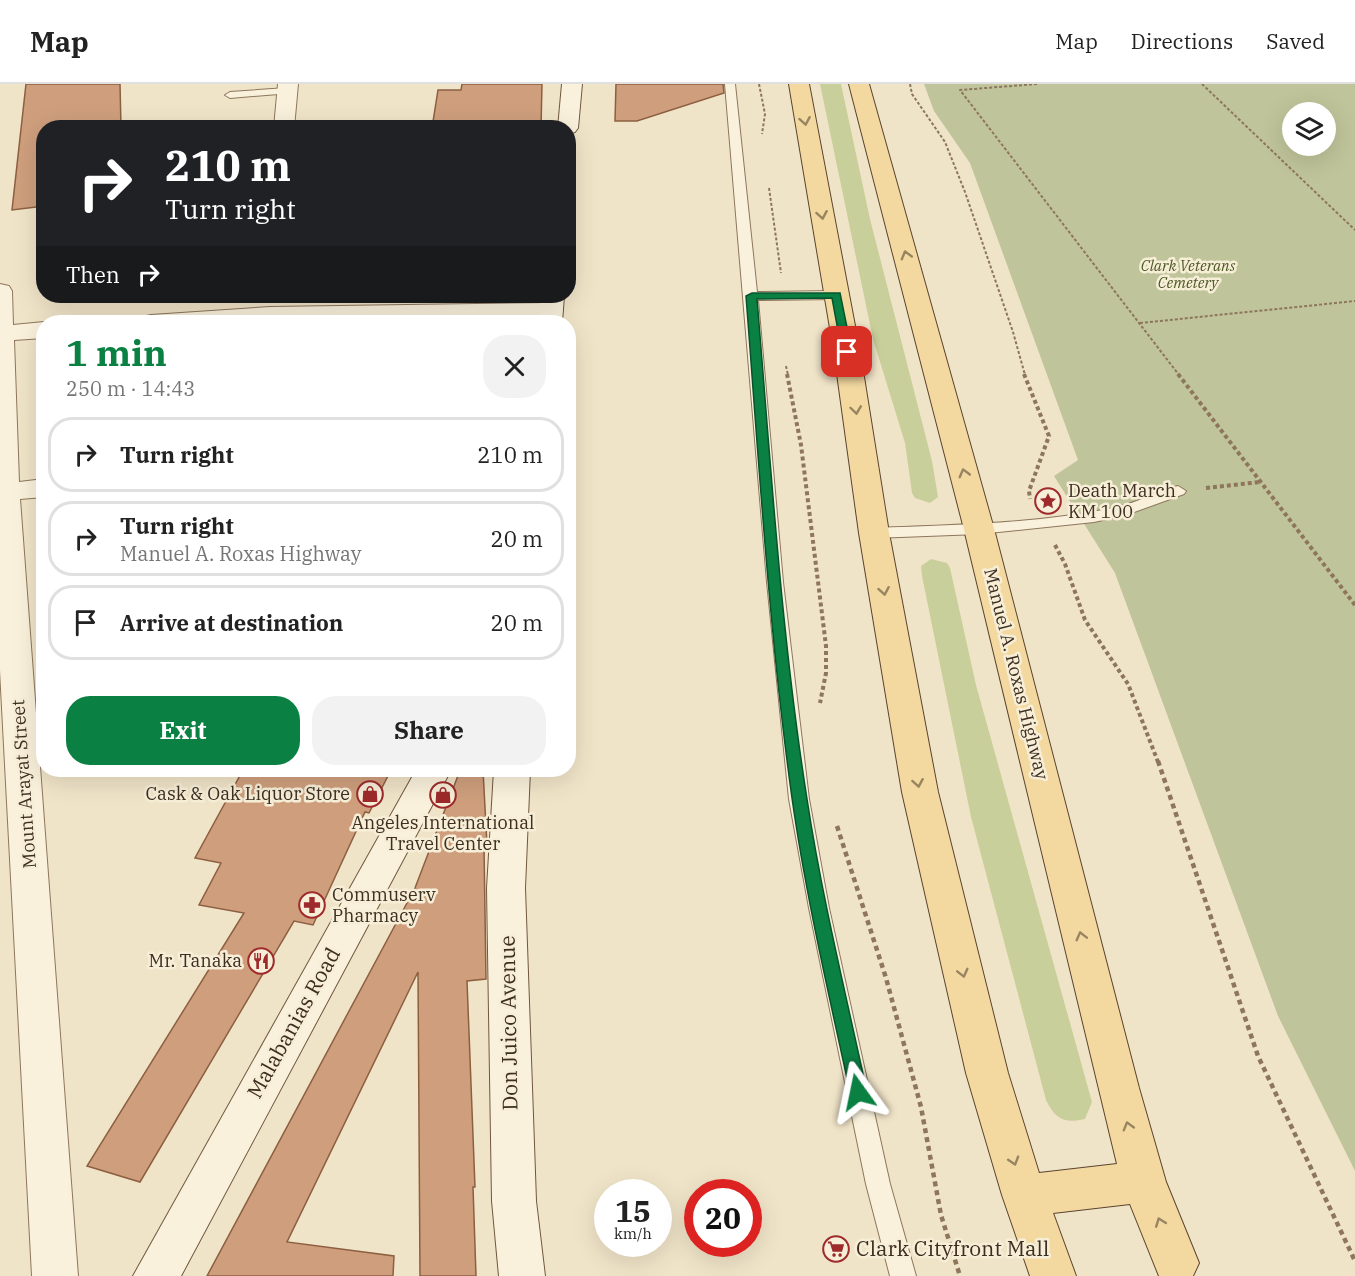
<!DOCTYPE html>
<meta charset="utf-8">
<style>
:root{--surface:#fff;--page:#f2f2f2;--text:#222;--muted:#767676;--line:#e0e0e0;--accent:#0b8043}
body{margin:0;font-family:"IBM Plex Serif",serif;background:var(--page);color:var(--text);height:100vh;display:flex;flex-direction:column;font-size:22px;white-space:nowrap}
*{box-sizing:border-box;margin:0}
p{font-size:20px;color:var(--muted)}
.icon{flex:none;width:33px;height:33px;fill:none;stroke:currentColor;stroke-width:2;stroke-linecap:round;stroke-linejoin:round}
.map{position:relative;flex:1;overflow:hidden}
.side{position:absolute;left:36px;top:231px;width:540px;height:462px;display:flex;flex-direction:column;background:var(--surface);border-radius:24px;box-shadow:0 6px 24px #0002}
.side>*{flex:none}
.banner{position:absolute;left:36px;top:36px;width:540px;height:183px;border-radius:24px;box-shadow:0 6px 24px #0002;background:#202124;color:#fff;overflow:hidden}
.buttons{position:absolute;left:1282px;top:18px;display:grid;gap:12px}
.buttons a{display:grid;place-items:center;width:54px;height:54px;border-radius:50%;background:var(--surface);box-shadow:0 6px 24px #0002;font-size:30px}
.speed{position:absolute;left:594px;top:1095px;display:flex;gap:12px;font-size:30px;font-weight:700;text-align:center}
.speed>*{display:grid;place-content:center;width:78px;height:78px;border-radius:50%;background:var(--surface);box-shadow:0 6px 24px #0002;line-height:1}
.speed small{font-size:15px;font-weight:400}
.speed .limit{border:9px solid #d22;background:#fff;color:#111}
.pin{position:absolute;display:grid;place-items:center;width:51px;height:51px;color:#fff;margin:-26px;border-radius:12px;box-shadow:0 3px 9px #0006}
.me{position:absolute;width:66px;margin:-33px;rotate:348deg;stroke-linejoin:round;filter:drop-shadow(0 0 4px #0008)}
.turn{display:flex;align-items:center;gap:21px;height:126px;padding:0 30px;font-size:27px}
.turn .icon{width:78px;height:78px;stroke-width:2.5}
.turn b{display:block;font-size:42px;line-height:51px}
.then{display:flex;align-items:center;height:57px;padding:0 30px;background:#0003;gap:12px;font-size:22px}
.round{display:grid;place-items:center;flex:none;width:63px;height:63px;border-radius:24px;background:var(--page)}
.head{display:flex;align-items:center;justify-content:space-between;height:102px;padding:0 30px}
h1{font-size:36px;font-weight:800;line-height:45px;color:var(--accent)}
.action{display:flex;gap:12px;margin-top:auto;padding:12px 30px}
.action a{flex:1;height:69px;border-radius:24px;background:var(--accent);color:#fff;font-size:24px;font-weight:800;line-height:69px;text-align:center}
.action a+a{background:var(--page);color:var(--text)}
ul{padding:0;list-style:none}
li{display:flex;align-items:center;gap:18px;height:75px;margin:0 12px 9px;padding:0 18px;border:3px solid var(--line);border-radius:24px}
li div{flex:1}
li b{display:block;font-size:22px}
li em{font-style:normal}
header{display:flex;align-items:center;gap:36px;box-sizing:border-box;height:84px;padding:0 30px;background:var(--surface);border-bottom:2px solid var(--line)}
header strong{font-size:28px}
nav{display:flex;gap:33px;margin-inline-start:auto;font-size:21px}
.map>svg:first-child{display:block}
.green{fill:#c9cf9b}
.cemetery{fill:#bfc49a;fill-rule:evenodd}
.building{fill:#cf9f7d;stroke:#8d5f41;stroke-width:1.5}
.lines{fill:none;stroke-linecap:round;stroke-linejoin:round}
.lane-casing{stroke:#8d765c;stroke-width:2}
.street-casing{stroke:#8d765c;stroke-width:2}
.secondary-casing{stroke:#6f573f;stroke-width:2}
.primary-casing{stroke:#5b4430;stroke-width:2}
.path-far2{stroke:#8d765c;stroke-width:2;stroke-dasharray:3 2;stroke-linecap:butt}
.path-far1{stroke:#8d765c;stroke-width:4;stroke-dasharray:4 3;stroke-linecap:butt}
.path{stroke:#8d765c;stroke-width:4.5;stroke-dasharray:5 4;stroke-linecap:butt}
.lane{fill:#faf1dc;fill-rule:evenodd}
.street{fill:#faf1dc;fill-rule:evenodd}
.secondary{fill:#faf1dc;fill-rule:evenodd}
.primary{fill:#f3d9a0;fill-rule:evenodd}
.oneway{stroke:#988460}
.route{fill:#0b8043;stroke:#07532c;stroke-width:1.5}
.labels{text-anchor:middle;stroke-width:5;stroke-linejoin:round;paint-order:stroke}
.far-park-label{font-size:15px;font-style:italic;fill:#4d5a26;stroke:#f7eed8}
.poi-label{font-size:18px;fill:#3d2e20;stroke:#f7eed8;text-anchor:start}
.street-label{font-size:18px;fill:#3d2e20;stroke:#f7eed8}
.near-street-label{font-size:21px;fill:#3d2e20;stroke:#f7eed8}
.near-poi-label{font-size:21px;fill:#3d2e20;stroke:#f7eed8;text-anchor:start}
</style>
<header>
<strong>Map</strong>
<nav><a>Map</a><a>Directions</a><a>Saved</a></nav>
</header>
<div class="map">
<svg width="1355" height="1192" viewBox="0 0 1355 1192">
<rect width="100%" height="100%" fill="#f0e4c8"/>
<g class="green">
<path d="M820,0h21l29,135 62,242 6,36 -8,6 -15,-5 -3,-5 -7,-50 -32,-104z"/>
<path d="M931,475l16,4 3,5 26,117 116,417 -7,17c-21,5 -30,0 -39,-19l-75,-283 -49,-241 -1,-10z"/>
</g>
<path class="cemetery" d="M924,0h431v1087l-77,-155 -163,-443 -61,-97 24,-16 -108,-297 -36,-52zM1293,28h33v34h-33z"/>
<g class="building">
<path d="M26,0h94l1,44h-77v78l-32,4z"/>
<path d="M462,0h80l-1,44h-109l6,-38h23z"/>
<path d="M616,0h107l1,9 -87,28h-22z"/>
<path d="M243,686h148l-22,43 -4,-1 -52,113 -19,-4 -154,261 -53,-16 157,-253 -45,-8 22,-42 -26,-5z"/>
<path d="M483,686l4,75 -3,1 2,133 -19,2 8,206h-2l3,89h-56l-2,-304 -131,270 107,14 -1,20h-186l208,-388 44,-115z"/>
</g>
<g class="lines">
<g class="lane-casing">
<g id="lane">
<path d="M725,0h10l22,208 79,-1 7,4 -7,4 -78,1 25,282 26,217 20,109 61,276 26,92h-26l-24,-92 -57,-276 -20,-109 -22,-217z"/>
<path d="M287,4l5,3 -1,2 -61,5 -5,-3 5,-3z"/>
<path d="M1178,402l8,5 -2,3 -58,21 -32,7 -115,12 -105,4 -8,-5 8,-5c79,-3 161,-4 239,-20 22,-4 43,-16 65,-22z"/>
</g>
</g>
<g class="street-casing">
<g id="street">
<path d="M278,0h20l-4,44h-20z"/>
<path d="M0,200l9,2 3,5 1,34 31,-3v16l-30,2 5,142 25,-3v18l-24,2 58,777h-46l-32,-606z"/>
<path d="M551,219l9,2 3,5 -3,5 -306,7h-115l3,-5 9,-2 119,-8z"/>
</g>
</g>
<g class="secondary-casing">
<g id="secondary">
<path d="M562,0h20l-4,44 -3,4 -7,2v-6h-10z"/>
<path d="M540,212h24l-2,26h-24z"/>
<path d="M416,686h35l-270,506h-48z"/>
<path d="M494,686h36l-5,118 11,313 9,75h-46l-7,-75 -5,-313z"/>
</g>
</g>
<g class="primary-casing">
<path id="primary" d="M789,0h20l51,268 29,181 49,259 70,281 31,100 78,-9 -153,-635 -115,-445h20l125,445 145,559 27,94 33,81 -6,13h-34l-29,-72 -77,9 23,63h-46l-28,-81 -36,-122 -64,-281 -43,-259 -25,-181z"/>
</g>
<g class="path-far2">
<path d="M759,0l6,30 -3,20"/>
<path d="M910,0l2,10 33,48 20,50 48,140 12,43"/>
<path d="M1037,0l-77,6 219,285"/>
<path d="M1202,0l153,146"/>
<path d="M769,104l12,85"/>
<path d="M1140,239l215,-22"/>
<path d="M786,282l2,9"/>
</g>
<g class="path-far1">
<path d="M787,290l14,71 25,201v27l-6,30"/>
<path d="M1024,290l25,62 -20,55 1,8"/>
<path d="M1178,290l177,231"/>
<path d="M1206,404l54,-6"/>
<path d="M1055,461l10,19 20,56 43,64 30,78"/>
</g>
<g class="path">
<path d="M1158,677l100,295 97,205"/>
<path d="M837,742l49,152 35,129 20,108 19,61"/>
</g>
<use href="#lane" class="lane"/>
<use href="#street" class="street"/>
<use href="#secondary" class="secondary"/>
<use href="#primary" class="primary"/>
</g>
<defs><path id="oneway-chevron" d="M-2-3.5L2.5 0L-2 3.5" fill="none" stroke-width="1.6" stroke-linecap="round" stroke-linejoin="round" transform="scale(1.5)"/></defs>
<g class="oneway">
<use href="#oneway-chevron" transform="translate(805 37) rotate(80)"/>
<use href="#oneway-chevron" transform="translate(822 131) rotate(80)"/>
<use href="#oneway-chevron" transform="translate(906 171) rotate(-106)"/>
<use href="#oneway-chevron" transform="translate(856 326) rotate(82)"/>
<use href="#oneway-chevron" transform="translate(964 389) rotate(-105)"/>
<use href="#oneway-chevron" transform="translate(884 507) rotate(80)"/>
<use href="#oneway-chevron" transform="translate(918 699) rotate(80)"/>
<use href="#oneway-chevron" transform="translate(1081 852) rotate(-104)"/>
<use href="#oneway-chevron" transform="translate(963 889) rotate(76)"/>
<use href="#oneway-chevron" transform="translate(1128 1042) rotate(-106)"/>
<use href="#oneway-chevron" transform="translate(1014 1077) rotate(73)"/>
<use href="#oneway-chevron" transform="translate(1160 1138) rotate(-111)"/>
</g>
<path class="route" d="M840,209l12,59 -5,3 -5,-3 -10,-54 -75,1c14,167 24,335 50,500 15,99 39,196 60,293l-2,6 -7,2 -6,-2 -2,-6c-21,-97 -44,-195 -58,-294 -23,-166 -33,-335 -46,-502l6,-3z"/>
<defs>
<g id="sight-ring" transform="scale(1.35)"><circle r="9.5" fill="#f7eed8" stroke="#9e2a2b" stroke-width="1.5"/><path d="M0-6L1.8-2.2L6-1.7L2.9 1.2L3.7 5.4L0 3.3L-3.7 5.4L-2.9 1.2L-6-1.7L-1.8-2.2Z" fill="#9e2a2b"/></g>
<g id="shop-ring" transform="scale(1.35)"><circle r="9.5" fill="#f7eed8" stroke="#9e2a2b" stroke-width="1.5"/><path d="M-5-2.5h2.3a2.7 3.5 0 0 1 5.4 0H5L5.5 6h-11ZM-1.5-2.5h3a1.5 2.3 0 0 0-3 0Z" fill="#9e2a2b"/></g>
<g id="pharmacy-ring" transform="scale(1.35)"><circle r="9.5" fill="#f7eed8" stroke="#9e2a2b" stroke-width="1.5"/><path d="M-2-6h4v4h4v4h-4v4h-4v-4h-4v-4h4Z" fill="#9e2a2b"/></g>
<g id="restaurant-ring" transform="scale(1.35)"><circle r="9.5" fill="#f7eed8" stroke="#9e2a2b" stroke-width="1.5"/><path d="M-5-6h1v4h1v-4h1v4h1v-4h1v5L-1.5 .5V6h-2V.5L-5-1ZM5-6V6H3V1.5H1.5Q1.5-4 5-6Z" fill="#9e2a2b"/></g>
<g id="supermarket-ring" transform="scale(1.35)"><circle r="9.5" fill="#f7eed8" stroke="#9e2a2b" stroke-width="1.5"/><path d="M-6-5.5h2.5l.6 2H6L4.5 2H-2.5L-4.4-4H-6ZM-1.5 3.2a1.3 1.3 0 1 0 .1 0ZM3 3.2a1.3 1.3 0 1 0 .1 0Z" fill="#9e2a2b"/></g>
</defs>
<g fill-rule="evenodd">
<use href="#sight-ring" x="1048" y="417"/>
<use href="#shop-ring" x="370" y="710"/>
<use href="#shop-ring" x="443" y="711"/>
<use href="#pharmacy-ring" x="312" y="821"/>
<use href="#restaurant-ring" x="261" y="877"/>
<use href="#supermarket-ring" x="836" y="1165"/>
</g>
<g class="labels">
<g class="far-park-label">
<text x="1188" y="187">Clark Veterans<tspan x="1188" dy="17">Cemetery</tspan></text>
</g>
<g class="poi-label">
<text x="1068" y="413">Death March<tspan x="1068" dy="21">KM 100</tspan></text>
<text x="350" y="716" text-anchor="end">Cask &amp; Oak Liquor Store</text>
<text x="443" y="745" text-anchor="middle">Angeles International<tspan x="443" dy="21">Travel Center</tspan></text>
<text x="332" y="817">Commuserv<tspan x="332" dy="21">Pharmacy</tspan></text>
<text x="242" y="883" text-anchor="end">Mr. Tanaka</text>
</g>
<g class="street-label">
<text transform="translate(1016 590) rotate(76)" y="6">Manuel A. Roxas Highway</text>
<text transform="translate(24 700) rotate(-94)" y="6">Mount Arayat Street</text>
</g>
<g class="near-street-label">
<text transform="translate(294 939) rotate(-61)" y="7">Malabanias Road</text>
<text transform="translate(509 939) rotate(-91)" y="7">Don Juico Avenue</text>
</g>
<g class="near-poi-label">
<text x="856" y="1172">Clark Cityfront Mall</text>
</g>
</g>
</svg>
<div class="buttons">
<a><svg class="icon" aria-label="layers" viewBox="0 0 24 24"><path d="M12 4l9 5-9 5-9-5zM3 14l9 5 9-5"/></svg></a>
</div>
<div class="speed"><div>15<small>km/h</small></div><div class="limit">20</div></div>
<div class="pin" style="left:847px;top:268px;background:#d93025"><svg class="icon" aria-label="arrive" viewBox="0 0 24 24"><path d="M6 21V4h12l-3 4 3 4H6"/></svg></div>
<svg class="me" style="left:858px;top:1008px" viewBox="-20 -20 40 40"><path d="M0-17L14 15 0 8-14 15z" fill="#0b8043" stroke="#fff" stroke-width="4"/></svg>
<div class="banner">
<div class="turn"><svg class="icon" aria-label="right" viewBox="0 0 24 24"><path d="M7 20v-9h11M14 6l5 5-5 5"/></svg><div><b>210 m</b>Turn right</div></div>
<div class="then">Then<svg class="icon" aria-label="right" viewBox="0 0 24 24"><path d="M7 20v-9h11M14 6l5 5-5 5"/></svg></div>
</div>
<section class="side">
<div class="head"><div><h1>1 min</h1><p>250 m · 14:43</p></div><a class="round"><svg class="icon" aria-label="close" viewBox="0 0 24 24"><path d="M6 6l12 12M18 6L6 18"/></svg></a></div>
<ul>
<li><svg class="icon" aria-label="right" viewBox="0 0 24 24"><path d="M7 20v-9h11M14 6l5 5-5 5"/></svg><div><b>Turn right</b></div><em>210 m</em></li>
<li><svg class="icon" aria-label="right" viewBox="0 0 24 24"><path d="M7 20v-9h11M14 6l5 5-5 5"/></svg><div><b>Turn right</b><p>Manuel A. Roxas Highway</p></div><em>20 m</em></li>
<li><svg class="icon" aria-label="arrive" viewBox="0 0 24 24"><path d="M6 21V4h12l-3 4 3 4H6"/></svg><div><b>Arrive at destination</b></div><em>20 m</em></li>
</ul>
<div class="action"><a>Exit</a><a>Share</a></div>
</section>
</div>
